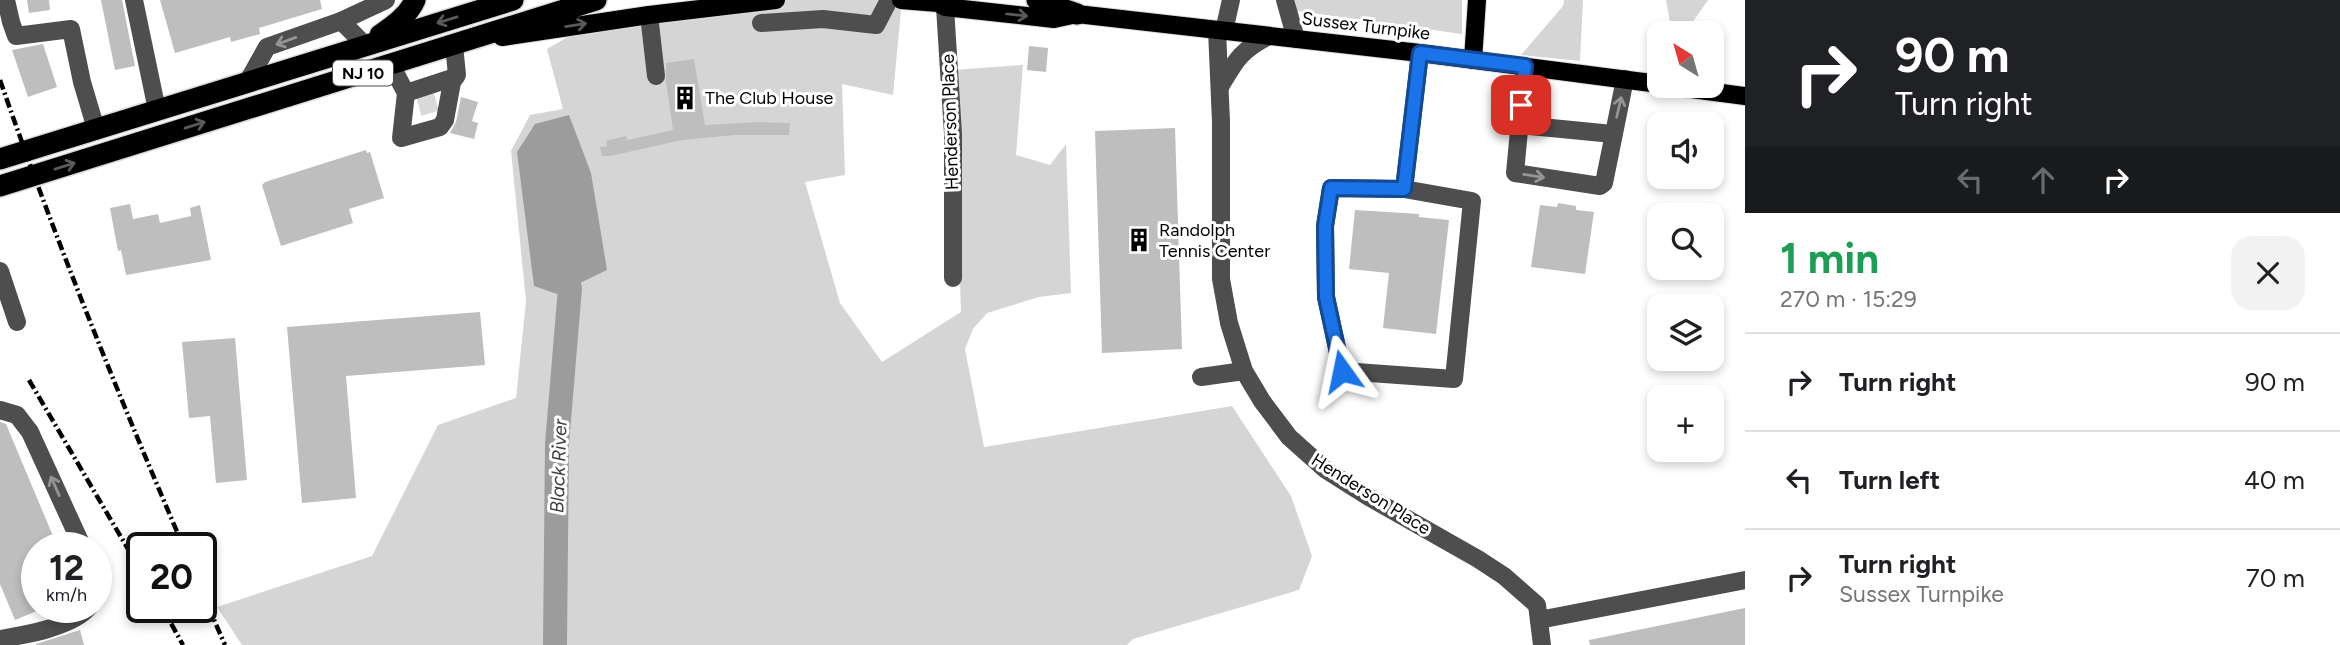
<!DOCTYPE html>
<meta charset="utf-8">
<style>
:root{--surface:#fff;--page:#f2f2f2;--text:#202124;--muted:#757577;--line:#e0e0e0}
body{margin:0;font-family:Figtree,sans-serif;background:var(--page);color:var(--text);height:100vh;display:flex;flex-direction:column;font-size:26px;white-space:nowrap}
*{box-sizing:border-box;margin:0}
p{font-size:23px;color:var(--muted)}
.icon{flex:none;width:38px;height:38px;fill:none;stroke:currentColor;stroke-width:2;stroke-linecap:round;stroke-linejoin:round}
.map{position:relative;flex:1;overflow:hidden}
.details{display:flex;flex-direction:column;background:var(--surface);width:595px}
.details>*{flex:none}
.hud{background:#202124;color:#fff;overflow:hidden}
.needle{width:46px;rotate:323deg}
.buttons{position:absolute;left:1647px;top:21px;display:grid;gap:14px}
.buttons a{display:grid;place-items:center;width:77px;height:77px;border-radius:14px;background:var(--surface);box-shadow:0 4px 10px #0003;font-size:35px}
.speed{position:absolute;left:21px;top:532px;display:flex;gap:14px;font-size:35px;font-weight:700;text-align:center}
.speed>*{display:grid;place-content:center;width:91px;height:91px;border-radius:50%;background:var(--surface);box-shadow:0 4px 10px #0003;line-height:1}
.speed small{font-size:18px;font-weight:400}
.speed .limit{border:4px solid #111;border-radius:10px;background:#fff;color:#111}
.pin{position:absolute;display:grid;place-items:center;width:60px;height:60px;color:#fff;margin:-30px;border-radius:14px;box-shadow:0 4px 10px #0006}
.me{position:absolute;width:77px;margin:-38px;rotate:348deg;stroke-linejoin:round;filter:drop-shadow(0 0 5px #0008)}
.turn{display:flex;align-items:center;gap:24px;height:147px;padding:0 35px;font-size:32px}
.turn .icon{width:91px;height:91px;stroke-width:2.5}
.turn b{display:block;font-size:49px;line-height:60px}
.lanes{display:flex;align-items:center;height:66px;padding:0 35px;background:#0003;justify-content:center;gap:35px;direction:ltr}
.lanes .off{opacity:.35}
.round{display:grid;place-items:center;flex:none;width:74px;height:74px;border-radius:21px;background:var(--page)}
.summary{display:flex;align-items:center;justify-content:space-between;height:119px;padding:0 35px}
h1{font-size:42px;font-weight:700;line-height:52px;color:#1e9e55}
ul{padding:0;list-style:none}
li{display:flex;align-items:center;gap:21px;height:98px;padding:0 35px;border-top:2px solid var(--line)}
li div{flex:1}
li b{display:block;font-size:26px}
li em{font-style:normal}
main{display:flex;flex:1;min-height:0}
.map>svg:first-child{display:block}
.green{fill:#d5d5d5}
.water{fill:#9c9c9c}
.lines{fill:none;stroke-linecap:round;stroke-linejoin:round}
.river{stroke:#9c9c9c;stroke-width:24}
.building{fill:#bebebe}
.minor-tunnel{stroke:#d9d9d9;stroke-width:18;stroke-dasharray:18 9;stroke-linecap:butt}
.major-casing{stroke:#dbdbdb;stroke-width:20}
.highway-casing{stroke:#dbdbdb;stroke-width:24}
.minor{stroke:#4e4e4e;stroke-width:18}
.major{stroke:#000;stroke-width:18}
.highway{stroke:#000;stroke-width:21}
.rail{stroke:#000;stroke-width:4.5;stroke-dasharray:10 3.5 2 3.5;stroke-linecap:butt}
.oneway{stroke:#595959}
.oneway2{stroke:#959595}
.route-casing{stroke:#114b97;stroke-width:18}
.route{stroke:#1a73e8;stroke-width:12}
.labels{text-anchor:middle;stroke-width:6;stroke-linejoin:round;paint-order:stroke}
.shield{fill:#fff;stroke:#4c4c4c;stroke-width:2}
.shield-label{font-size:16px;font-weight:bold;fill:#000}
.street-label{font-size:18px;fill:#000;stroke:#fff}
.poi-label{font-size:18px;fill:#000;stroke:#fff;text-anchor:start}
.water-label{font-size:19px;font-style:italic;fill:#3d3d3d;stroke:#fff}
</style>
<main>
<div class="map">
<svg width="1745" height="645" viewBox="0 0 1745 645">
<rect width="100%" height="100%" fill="#fff"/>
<g class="green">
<path d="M706,0h196l-9,95 -51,-11 3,91 -40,7 35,121 42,59 79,-50 -8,-242 70,-5 -7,90 34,10 16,-21 5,149 -32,4 -52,16 -14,16 -8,20 19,98 248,-41 59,90 21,60 -13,34 -166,49 -6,6h-885l-25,-38 155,-51 66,-131 78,-27 10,-97 -15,-150 19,-36 33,-6 -16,-60 26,-15z"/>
<path d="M1295,0h167v34l-165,-23z"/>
<path d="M1564,0h19l-3,61 -59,-6 42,-49z"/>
<path d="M1666,0h42l-23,33h-13z"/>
</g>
<path class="water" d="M569,115l22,58 16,97 -50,24 -23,-8 -17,-134 18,-28z"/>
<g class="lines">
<path class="river" d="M555,645l2,-201 13,-156"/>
</g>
<g class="building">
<path d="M27,0h22l1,10 -21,3z"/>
<path d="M101,0h21l13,66 -20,4z"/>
<path d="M160,0h160l2,9 -63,19 1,6 -29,8 -1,-5 -55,16z"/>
<path d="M43,44l14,43 -29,10 -16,-47z"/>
<path d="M1029,46l19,2 -2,24 -19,-2z"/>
<path d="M694,59l11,66 52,-3 33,1 -1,12h-54l-53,5 -72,16h-8l-2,-9 7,-1 -1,-5 20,-5 1,4 46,-10 -7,-49v-18z"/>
<path d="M461,97l17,5 -6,19 6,2 -4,16 -24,-6 6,-11z"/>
<path d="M1175,128l7,221 -80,4 -7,-222z"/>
<path d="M366,150l1,3 3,-1 14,46 -35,11 4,14 -72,23 -19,-61 3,-3z"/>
<path d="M1558,203l18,3v4l18,2 -9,62 -54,-7 9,-62 17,2z"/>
<path d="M130,204l3,15 25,-5 2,9 31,-7 -1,-8 10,-3 11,55 -85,15 -5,-25 -3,1 -8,-43z"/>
<path d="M1355,210l64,4v3l30,3 -13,114 -53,-6 6,-55 -40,-4z"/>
<path d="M480,312l5,53 -139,11 10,122 -54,5 -15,-176z"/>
<path d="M235,338l12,142 -31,3 -6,-67 -21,2 -7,-76z"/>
<path d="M0,422l6,2 52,124h-21v63l-22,9 -15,-36z"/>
<path d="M1745,608v37h-155l-1,-5z"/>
<path d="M80,630l4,15h-48v-1z"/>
</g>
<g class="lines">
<path class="minor-tunnel" d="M419,107l21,-6"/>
<g class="major-casing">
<g id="major">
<path d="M901,0l37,3 7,4 109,12 23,-5 343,39 239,31"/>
<path d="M502,37l147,-22 127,-15"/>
<path d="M1473,60l4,-60"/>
<path d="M1669,86l76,10"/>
</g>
</g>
<g class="highway-casing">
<g id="highway">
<path d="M1037,0l40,14"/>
<path d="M380,35c13,-9 28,-19 35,-35"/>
<path d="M0,159l513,-159"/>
<path d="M0,186l596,-186"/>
</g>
</g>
<g class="minor">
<path d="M6,0l5,22 5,14 55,-7 11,53 14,47"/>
<path d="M134,0l23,110"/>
<path d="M1285,0l11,39"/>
<path d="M945,7l8,127v144"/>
<path d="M649,15l7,61"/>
<path d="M761,23l62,-4 53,6 13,-25"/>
<path d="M1217,30l4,92v157l8,44 15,48 18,30 27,36 37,33 41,26 111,63 26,17 33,29 5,40"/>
<path d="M1224,31l7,-31"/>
<path d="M365,45l-24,-24 45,-21"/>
<path d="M391,65l15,28 -5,45 39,-11 5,-7 7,-38 5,-7 -3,-30"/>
<path d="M1525,66l-10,107 85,13 4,-3 21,-104"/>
<path d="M248,81l19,-34 74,-26"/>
<path d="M1220,87c16,-27 20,-36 49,-51"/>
<path d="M406,93l49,-16"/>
<path d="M1520,125l93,9"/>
<path d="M1404,189l68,12 -18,178 -112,-8 -16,-74 -1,-71 6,-38 73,1 16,-136"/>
<path d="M0,271l17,51"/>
<path d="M1201,377l43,-6"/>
<path d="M0,410l17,5 13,17 53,116"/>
<path d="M96,584v15"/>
<path d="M1539,620l206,-40"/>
<path d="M0,639c25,-4 73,-12 89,-32"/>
</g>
<use href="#major" class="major"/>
<use href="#highway" class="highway"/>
<g class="rail">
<path d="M0,80c55,159 118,314 184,468"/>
<path d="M29,380l113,193"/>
<path d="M201,590l24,55"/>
<path d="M162,607l21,38"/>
</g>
</g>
<defs><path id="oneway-shaft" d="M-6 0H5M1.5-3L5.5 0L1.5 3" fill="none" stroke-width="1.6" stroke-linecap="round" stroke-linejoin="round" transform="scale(1.75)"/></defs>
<g class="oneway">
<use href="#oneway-shaft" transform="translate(1017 15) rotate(6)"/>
<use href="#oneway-shaft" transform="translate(447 20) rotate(163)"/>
<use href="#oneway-shaft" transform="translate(576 25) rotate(-9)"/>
<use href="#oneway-shaft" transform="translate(195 125) rotate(-17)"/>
<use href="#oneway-shaft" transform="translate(65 166) rotate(-17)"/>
</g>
<g class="oneway2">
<use href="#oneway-shaft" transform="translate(286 41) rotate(160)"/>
<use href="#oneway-shaft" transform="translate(1619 107) rotate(-77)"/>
<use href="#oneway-shaft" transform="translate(1534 176) rotate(9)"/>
<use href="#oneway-shaft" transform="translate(55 486) rotate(-114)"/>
</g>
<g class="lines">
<g class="route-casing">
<path id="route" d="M1342,371l-16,-74 -1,-71 6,-38 73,1 16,-136 105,13 -4,39"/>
</g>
<use href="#route" class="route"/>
</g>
<defs>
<g id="building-bare" transform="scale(1.89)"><path d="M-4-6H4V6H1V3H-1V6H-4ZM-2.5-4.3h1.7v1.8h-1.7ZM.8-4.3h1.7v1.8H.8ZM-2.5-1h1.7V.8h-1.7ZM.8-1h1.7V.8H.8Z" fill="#000" stroke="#fff" stroke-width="2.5" paint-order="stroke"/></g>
</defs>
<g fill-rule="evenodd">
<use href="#building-bare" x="685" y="98"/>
<use href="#building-bare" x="1139" y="240"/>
</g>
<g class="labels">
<rect class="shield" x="333" y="60.5" width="60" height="25" rx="5"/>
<g class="shield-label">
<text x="363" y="79">NJ 10</text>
</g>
<g class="street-label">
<text transform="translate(1366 26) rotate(7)" y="6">Sussex Turnpike</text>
<text transform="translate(950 122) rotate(-92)" y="6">Henderson Place</text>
<text transform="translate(1371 494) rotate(32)" y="6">Henderson Place</text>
</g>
<g class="poi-label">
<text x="705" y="104">The Club House</text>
<text x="1159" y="236">Randolph<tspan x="1159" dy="21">Tennis Center</tspan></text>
</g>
<g class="water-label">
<text transform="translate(558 466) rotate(-88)" y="7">Black River</text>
</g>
</g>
</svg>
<div class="buttons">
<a><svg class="needle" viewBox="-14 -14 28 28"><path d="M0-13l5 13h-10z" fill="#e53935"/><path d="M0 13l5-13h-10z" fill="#757577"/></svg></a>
<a><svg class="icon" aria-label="sound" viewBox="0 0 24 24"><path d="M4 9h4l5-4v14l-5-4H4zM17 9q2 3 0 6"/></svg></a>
<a><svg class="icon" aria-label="search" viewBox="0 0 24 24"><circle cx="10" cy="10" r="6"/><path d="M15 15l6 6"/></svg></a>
<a><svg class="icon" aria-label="layers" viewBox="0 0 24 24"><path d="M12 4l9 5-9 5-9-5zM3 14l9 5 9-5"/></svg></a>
<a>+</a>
</div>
<div class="speed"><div>12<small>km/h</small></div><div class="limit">20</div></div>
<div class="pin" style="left:1521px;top:105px;background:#d93025"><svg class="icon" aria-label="arrive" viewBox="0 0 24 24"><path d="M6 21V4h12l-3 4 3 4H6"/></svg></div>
<svg class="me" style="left:1342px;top:371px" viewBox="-20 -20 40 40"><path d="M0-17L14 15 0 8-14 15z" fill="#1a73e8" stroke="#fff" stroke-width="4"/></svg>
</div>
<section class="details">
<div class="hud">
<div class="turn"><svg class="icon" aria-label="right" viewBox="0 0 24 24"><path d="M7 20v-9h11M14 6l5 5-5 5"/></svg><div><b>90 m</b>Turn right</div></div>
<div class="lanes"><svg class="icon off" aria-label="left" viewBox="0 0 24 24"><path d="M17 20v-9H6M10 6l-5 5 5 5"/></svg><svg class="icon off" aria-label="ahead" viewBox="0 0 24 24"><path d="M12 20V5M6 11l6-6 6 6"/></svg><svg class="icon" aria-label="right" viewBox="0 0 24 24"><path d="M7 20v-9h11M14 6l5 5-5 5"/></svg></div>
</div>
<div class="summary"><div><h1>1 min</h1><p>270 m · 15:29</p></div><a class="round"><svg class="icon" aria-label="close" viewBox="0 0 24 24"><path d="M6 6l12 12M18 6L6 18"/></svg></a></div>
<ul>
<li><svg class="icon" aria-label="right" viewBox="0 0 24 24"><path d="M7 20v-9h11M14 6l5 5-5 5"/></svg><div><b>Turn right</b></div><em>90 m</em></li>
<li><svg class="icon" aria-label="left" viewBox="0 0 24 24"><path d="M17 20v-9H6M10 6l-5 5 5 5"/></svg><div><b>Turn left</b></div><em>40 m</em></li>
<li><svg class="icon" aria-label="right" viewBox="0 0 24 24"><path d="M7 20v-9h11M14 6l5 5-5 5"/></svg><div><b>Turn right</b><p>Sussex Turnpike</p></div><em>70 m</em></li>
</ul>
</section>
</main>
